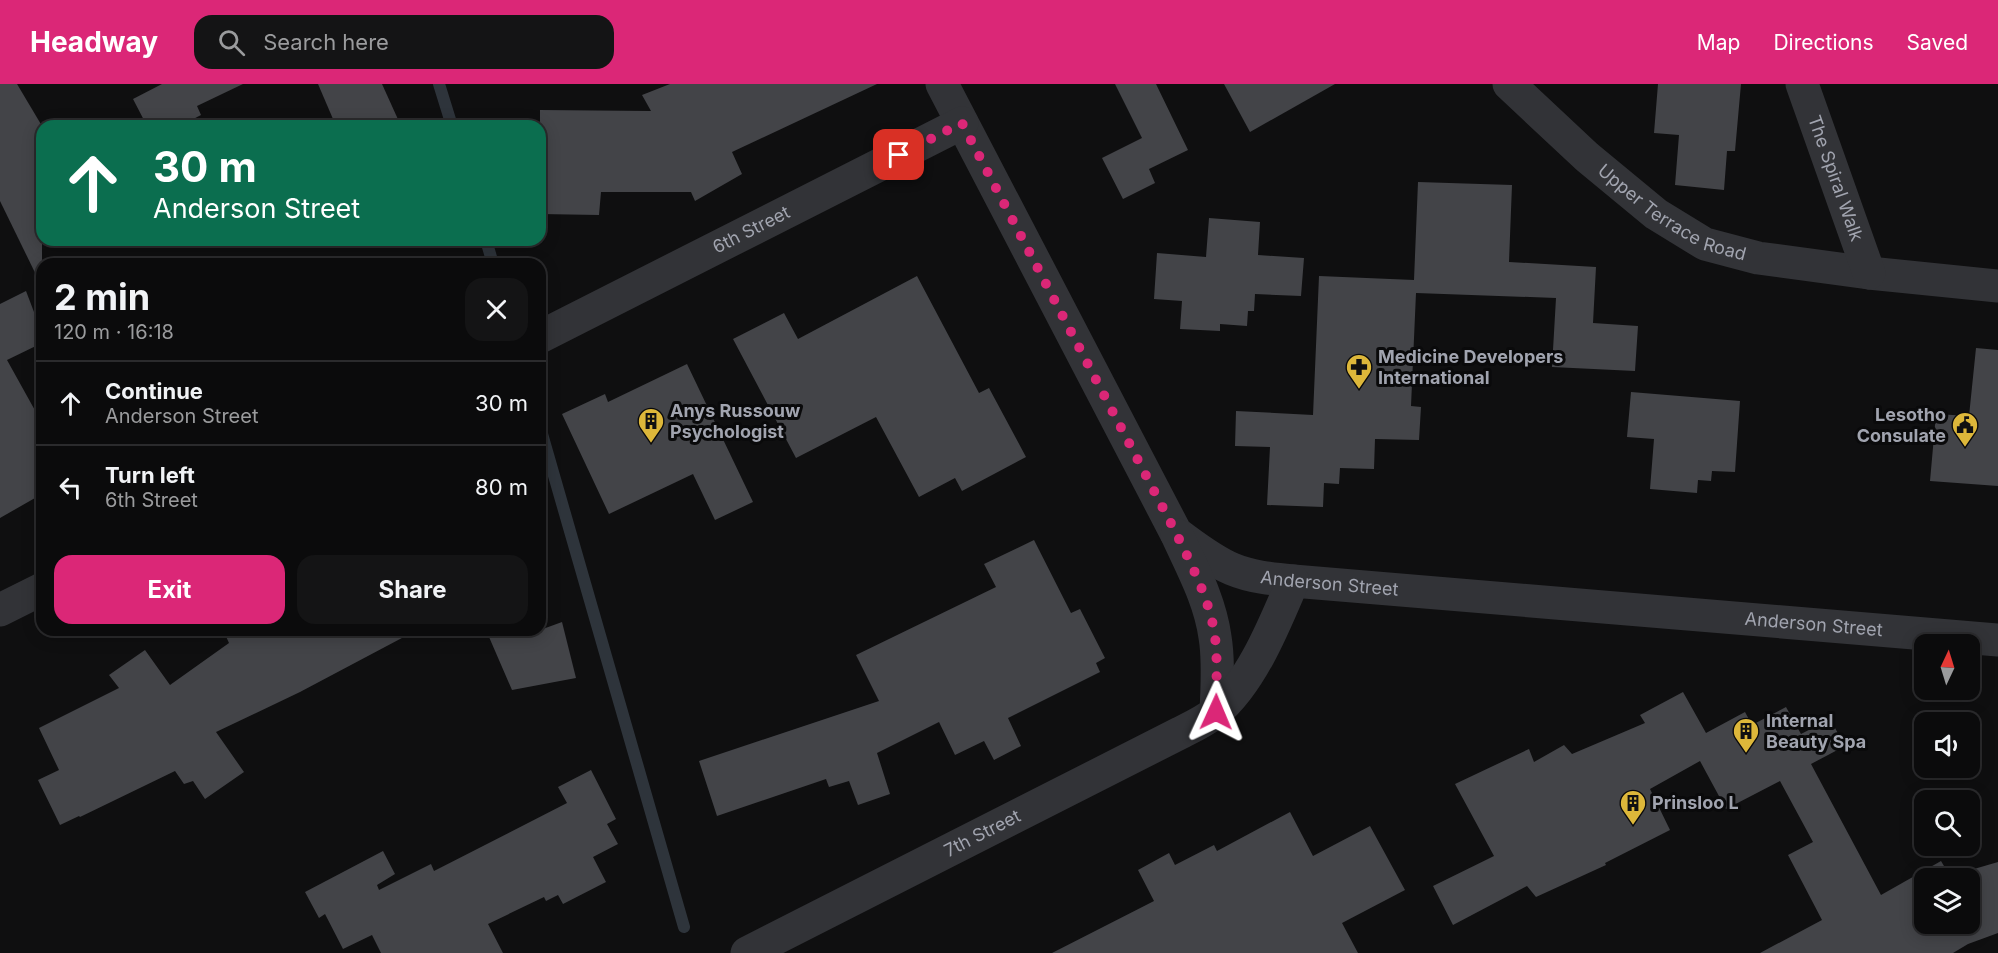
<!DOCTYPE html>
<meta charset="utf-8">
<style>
:root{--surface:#0b0b0c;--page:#141415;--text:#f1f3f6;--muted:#9a9b9d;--line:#2b2b2d;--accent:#db2777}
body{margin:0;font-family:Inter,sans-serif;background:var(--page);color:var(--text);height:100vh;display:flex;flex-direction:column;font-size:22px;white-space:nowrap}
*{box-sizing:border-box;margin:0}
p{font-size:20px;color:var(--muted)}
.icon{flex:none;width:33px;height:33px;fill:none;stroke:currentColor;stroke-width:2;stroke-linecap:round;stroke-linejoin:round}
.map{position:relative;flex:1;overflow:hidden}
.side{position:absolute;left:36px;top:174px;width:510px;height:378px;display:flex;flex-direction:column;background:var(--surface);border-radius:18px;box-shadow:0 3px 15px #0003,0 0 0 2px var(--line)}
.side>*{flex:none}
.banner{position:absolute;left:36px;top:36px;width:510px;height:126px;border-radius:18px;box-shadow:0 3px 15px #0003,0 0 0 2px var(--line);background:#0b6e4f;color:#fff;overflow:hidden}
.needle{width:39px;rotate:4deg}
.fabs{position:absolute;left:1914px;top:550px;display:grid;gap:12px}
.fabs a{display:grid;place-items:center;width:66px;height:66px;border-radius:12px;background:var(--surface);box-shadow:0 3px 15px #0003,0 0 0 2px var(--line);font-size:30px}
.pin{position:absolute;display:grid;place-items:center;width:51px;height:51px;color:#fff;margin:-26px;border-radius:12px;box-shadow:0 3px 9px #0006}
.me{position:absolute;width:66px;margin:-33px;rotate:1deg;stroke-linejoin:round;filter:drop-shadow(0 0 4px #0008)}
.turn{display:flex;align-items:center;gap:21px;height:126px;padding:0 18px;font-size:27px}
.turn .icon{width:78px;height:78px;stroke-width:2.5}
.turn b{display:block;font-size:42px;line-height:51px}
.round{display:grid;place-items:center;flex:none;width:63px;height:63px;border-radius:18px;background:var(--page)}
.summary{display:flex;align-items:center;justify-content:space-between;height:102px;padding:0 18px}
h1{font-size:36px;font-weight:700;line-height:45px}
.button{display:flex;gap:12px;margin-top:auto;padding:12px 18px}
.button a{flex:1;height:69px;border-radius:18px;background:var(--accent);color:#fff;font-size:24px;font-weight:700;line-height:69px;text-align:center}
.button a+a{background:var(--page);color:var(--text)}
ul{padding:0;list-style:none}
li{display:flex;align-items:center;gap:18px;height:84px;padding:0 18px;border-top:2px solid var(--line)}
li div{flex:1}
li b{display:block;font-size:22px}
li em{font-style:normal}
header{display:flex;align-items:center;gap:36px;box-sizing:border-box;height:84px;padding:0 30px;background:var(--accent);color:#fff}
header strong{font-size:28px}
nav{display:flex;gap:33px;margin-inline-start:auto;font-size:21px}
.search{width:420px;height:54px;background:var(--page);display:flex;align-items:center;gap:15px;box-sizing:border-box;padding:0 21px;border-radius:18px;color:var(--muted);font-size:22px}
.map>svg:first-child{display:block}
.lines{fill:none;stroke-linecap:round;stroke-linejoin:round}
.stream{stroke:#2e343b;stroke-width:12}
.building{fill:#434448;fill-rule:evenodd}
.minor{stroke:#323337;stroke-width:33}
.route{stroke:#db2777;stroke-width:10;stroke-dasharray:0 18}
.labels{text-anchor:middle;stroke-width:6;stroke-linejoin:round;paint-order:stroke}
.street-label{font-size:18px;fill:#a1a4af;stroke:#0a0a0b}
.poi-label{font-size:18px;font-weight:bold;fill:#a1a4af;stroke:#0a0a0b;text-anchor:start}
</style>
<header>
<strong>Headway</strong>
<div class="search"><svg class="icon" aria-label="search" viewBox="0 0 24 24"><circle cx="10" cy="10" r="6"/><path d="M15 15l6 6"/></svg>Search here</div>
<nav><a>Map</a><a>Directions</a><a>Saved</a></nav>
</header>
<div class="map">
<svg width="1998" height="869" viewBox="0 0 1998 869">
<rect width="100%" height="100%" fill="#0f0f10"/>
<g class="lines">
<g class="stream">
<path d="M439,0l13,42"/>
<path d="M486,156l7,24"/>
<path d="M540,343l144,500"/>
</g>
</g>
<g class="building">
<path d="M0,0h17l25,42v161l-42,-86z"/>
<path d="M162,0h81l-46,22 4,9 -21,11h-33l-14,-27z"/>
<path d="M318,0h64l19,42h-65z"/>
<path d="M670,0h207l-145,68 10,22 -47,27 -4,-9h-90l-2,23 -59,-1v-104l111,1 -9,-16z"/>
<path d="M1115,0h41l32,66 -39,19 6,14 -32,16 -21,-41 40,-20z"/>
<path d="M1224,0h111l-85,48z"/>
<path d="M1658,0h83l-6,67h-8l-3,39 -49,-5 4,-50 -25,-2z"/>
<path d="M1418,98l94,3 -3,77 87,5 -3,56 45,3 -3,45 -83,-4 4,-69 -140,-5 -5,113 10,1 -2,33 -44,-1 -1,30 -34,-1 -1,16 -15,-1 -1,24 -56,-2 3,-58 -35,-1 1,-35 77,4 6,-139 95,4z"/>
<path d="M1209,134l51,4 -2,33 46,3 -3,38 -46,-2 -1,17h-6l-1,15 -27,-2v7l-40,-2 2,-28 -28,-2 3,-46 49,4z"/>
<path d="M917,192l62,117 10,-5 37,69 -64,34 -7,-13 -36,19 -43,-80 -80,41 -63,-119 51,-26 14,26z"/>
<path d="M26,207l16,42v10l-35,17 35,63v71l-42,24v-214z"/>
<path d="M1976,264l22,2v136l-68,-5 6,-67 33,2z"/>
<path d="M687,280l66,138 -38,18 -22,-46 -84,40 -47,-100 43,-20 3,8z"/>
<path d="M1631,308l109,9 -5,71 -23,-1 -1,10 -13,-1 -1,13 -47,-4 4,-50 -27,-2z"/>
<path d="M1034,456l37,73 9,-4 25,49 -9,5 4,9 -92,46 13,28 -27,14 -10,-19 -29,14 -16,-33 -62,31 13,41 -32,11 -9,-24 -20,6 -3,-8 -109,37 -18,-55 180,-60 -23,-46 140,-68 -12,-23z"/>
<path d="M562,538l14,56 -64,12 -26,-60h54z"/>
<path d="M223,546h194l-117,62 -84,40 28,40 -39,27 -12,-18 -9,3 -9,-13 -95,46 -1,-1 -19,9 -22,-45 21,-10 -20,-42 80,-40 -10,-13 36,-25 25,35 59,-42z"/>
<path d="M1683,608l23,41 39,-21 7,13 34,-18 15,27 29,-15 15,27 -34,18 70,131 60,-34 9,15 48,-14v71l-30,11 -15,9h-193l62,-33 -34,-65 25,-13 -33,-61 -54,28 -26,-48 -50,28 20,41 -65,33 1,2 -70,32 -9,-11 -74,39 -20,-39 61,-30 -39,-72 74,-35 5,13 30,-17 8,9 73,-31 -5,-8zM1924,795h46v45h-46z"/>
<path d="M591,686l25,49 -9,5 11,20 -25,13 13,25 -43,22 -5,-9 -12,6 -2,-4 -56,27 15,29h-122l-9,-18 -29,14 -18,-35 -6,4 -14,-26 78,-41 12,23 -18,11 2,5 52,-26 3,7 133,-68 -9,-16z"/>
<path d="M1290,728l23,44 57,-30 35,64 -63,33 16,30h-306l102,-52 -16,-31 31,-17 6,12 39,-20 3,6z"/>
</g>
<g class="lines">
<g class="minor">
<path id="s1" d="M942,0l234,449c18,13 35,27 56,36 19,8 40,10 61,12l705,59"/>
<path id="s2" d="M1509,0l78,73 69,57 49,30 53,14 111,15 129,13"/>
<path id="s3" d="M1802,0l67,189"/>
<path id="s4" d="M540,253l422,-214"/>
<path d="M1177,451c15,33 33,65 38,102 4,24 2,50 1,75"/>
<path d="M0,526l42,-21"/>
<path id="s5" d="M747,869l433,-220c12,-6 25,-12 36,-21 36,-30 59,-89 77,-131"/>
</g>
</g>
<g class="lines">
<path class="route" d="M899,71l63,-32 214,410c16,33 34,67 39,104 3,25 1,50 1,75"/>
</g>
<defs>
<g id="pharmacy-pin" transform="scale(1.35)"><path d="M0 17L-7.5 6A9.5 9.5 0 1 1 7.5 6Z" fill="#ddb73a" stroke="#0a0a0b"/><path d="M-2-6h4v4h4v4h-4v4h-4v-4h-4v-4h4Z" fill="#111"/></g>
<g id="building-pin" transform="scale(1.35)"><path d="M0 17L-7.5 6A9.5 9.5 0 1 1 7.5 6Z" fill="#ddb73a" stroke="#0a0a0b"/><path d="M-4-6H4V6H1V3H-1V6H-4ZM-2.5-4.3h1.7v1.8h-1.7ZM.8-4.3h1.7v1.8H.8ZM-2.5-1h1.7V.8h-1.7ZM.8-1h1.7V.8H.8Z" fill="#111"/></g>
<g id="civic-pin" transform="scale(1.35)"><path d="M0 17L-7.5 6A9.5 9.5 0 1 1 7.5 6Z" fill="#ddb73a" stroke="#0a0a0b"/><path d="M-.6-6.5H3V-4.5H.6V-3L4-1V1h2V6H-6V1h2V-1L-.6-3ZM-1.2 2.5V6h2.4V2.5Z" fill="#111"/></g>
</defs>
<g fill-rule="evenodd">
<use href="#pharmacy-pin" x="1359" y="283"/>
<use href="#building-pin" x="651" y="337"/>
<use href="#civic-pin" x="1965" y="341"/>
<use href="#building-pin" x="1746" y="647"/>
<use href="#building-pin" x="1633" y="719"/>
</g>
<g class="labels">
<g class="street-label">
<text dy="6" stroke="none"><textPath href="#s3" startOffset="100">The Spiral Walk</textPath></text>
<text dy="6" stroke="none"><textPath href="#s2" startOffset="210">Upper Terrace Road</textPath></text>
<text dy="6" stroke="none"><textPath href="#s4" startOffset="237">6th Street</textPath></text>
<text dy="6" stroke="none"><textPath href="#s1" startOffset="672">Anderson Street</textPath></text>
<text dy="6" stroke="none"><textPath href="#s1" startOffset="1158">Anderson Street</textPath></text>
<text dy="6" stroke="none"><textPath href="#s5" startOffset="264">7th Street</textPath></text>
</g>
<g class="poi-label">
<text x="1378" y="279">Medicine Developers<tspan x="1378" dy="21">International</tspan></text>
<text x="670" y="333">Anys Russouw<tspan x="670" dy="21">Psychologist</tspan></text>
<text x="1946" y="337" text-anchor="end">Lesotho<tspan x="1946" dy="21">Consulate</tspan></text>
<text x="1766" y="643">Internal<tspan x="1766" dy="21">Beauty Spa</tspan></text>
<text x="1652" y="725">Prinsloo L</text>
</g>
</g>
</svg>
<div class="fabs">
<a><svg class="needle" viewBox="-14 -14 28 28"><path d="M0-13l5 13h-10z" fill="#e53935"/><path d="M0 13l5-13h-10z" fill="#9a9b9d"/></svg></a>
<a><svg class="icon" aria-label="sound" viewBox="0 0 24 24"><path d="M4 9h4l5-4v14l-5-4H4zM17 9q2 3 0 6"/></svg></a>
<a><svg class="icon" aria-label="search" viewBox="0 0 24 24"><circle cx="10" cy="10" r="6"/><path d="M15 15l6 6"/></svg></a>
<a><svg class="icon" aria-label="layers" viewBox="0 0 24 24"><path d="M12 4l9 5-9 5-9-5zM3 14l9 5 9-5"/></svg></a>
</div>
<div class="pin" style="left:899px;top:71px;background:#d93025"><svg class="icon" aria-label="arrive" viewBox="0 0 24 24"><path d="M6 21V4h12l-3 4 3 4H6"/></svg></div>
<svg class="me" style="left:1216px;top:628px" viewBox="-20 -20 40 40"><path d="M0-17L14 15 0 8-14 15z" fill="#db2777" stroke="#fff" stroke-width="4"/></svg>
<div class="banner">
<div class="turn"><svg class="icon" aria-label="ahead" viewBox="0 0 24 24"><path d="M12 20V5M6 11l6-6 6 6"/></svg><div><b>30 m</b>Anderson Street</div></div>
</div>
<section class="side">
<div class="summary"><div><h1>2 min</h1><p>120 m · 16:18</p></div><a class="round"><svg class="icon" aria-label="close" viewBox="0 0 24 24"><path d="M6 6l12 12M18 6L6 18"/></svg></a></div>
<ul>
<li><svg class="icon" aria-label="ahead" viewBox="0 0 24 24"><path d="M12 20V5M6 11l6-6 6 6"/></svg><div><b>Continue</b><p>Anderson Street</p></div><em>30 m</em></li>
<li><svg class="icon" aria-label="left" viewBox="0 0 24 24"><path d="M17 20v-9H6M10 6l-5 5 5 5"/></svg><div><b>Turn left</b><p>6th Street</p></div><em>80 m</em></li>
</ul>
<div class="button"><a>Exit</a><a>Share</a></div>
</section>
</div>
